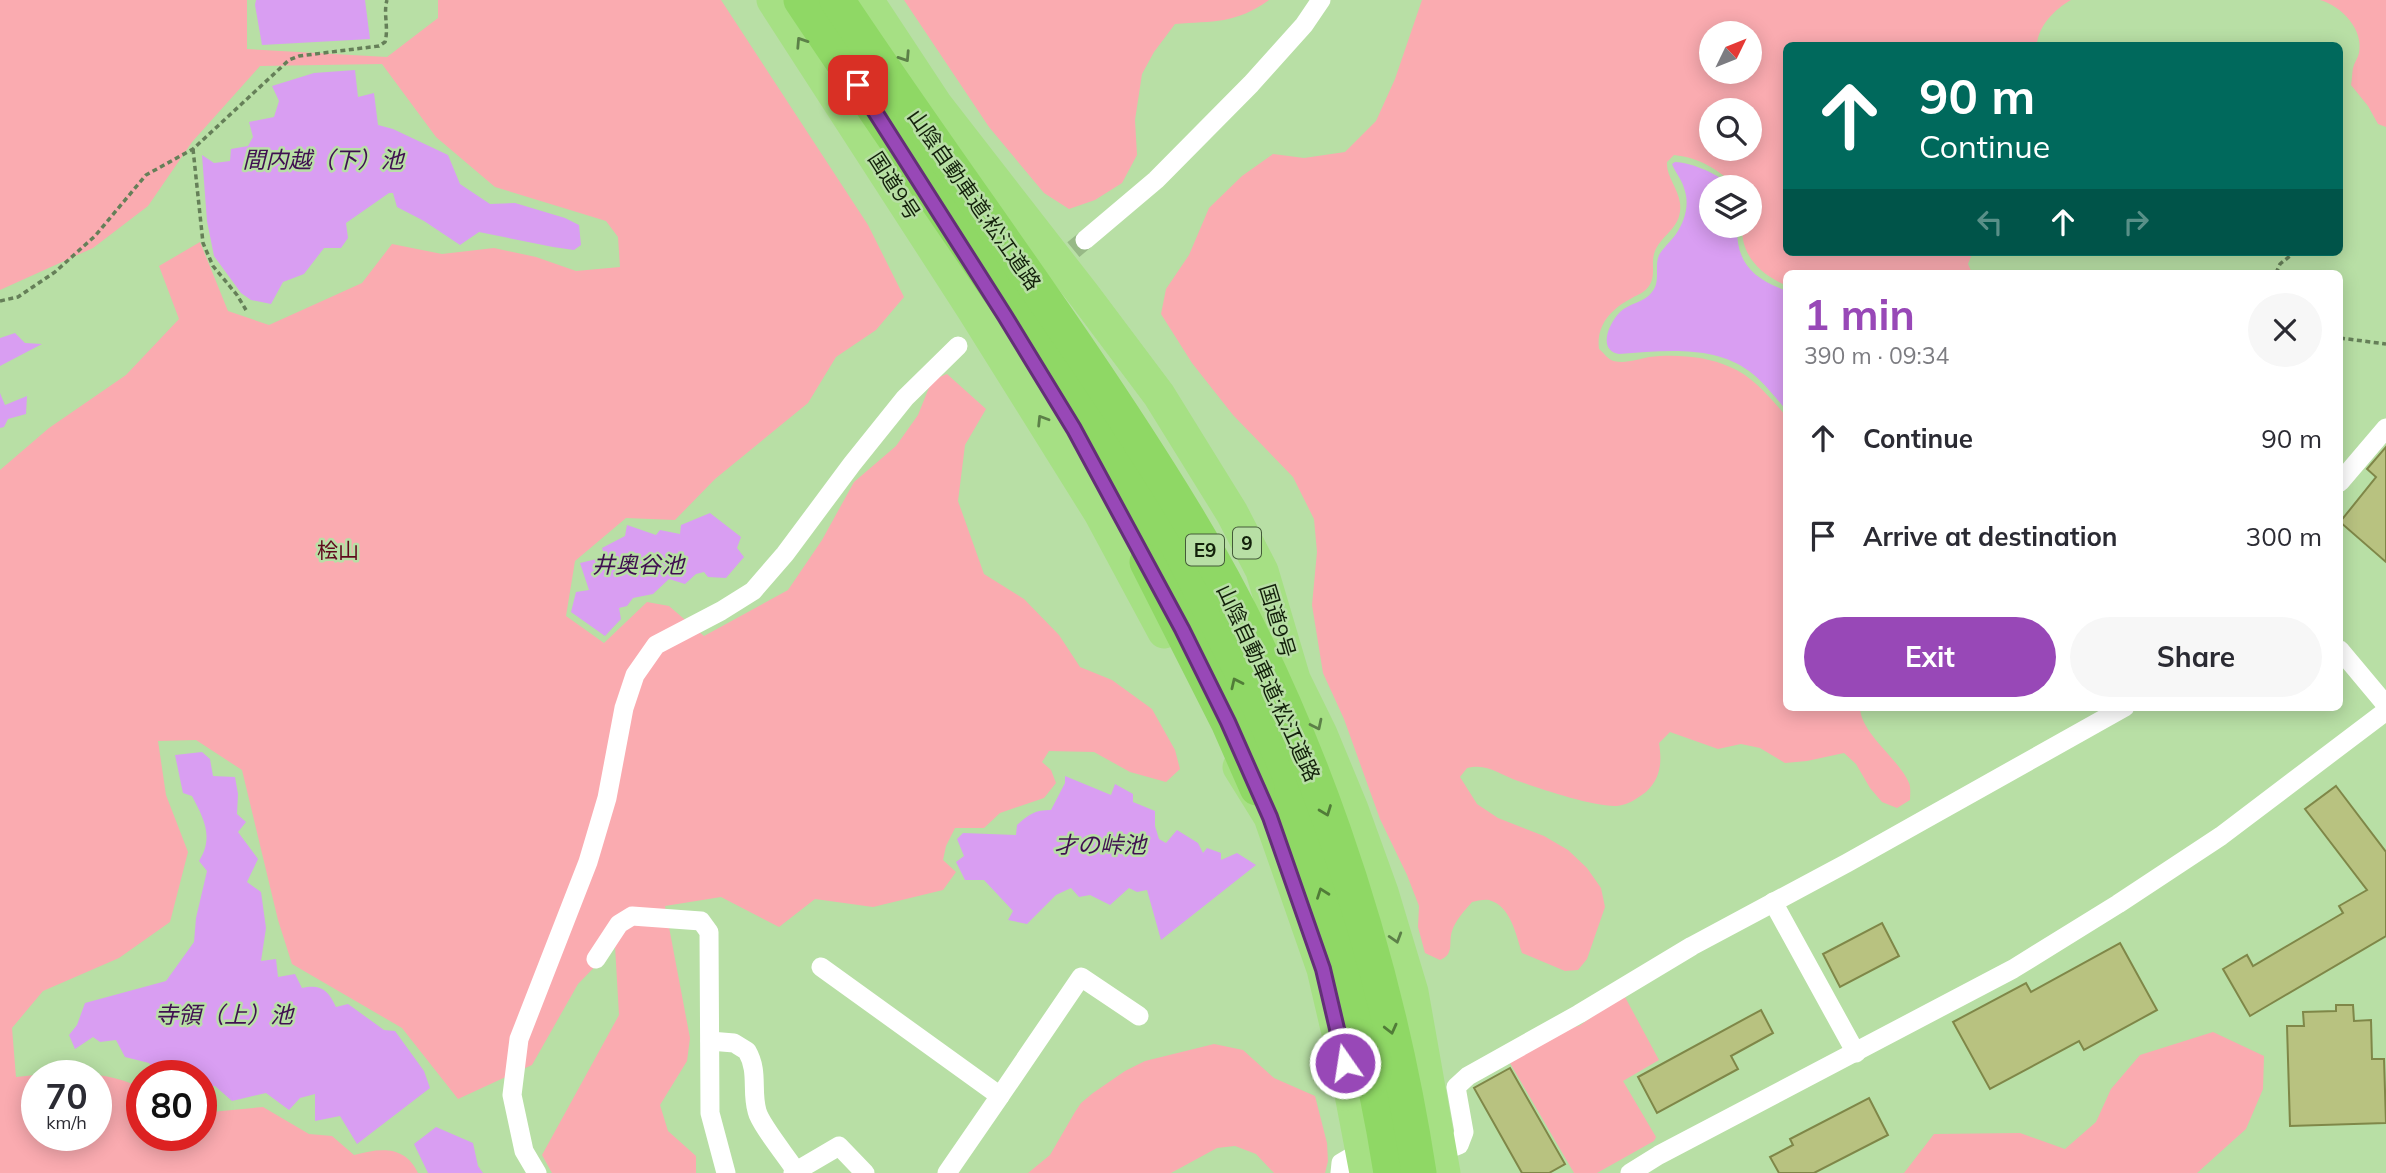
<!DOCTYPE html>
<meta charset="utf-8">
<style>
:root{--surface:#fff;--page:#f7f7f7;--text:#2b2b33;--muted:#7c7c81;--accent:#9848b7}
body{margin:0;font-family:Mulish,"Noto Sans JP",sans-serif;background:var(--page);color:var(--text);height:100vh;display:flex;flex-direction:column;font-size:26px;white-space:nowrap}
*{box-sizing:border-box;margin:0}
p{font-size:23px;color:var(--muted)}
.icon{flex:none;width:38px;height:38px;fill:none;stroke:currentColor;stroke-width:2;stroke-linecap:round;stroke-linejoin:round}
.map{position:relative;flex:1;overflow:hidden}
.sheet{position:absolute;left:1783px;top:270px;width:560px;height:441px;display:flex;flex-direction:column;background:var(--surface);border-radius:10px;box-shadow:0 4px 18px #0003}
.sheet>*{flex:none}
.banner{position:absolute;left:1783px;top:42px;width:560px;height:214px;border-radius:10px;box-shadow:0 4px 18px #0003;background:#00695c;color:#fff;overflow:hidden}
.needle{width:46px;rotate:47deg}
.controls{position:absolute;left:1699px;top:21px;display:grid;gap:14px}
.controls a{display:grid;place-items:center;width:63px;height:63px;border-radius:50%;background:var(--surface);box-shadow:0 4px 18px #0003;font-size:35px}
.speed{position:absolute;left:21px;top:1060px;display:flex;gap:14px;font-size:35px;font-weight:700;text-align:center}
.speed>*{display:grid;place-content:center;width:91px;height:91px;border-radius:50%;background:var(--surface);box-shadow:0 4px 18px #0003;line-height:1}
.speed small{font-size:18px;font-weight:400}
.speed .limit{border:10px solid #d22;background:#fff;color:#111}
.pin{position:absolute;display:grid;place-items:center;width:60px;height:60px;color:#fff;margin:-30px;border-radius:14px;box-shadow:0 4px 10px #0006}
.me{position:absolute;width:77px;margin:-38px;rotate:347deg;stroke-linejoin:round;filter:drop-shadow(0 0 5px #0008)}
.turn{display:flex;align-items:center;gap:24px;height:147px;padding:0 21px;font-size:32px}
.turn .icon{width:91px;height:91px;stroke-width:2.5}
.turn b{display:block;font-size:49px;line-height:60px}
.lanes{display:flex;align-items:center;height:66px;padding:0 21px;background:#0003;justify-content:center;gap:35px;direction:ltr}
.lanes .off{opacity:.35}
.round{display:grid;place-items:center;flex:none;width:74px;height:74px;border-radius:37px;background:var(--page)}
.head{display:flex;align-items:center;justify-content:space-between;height:119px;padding:0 21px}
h1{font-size:42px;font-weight:700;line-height:52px;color:var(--accent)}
.primary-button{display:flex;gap:14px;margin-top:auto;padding:14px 21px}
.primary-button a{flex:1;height:80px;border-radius:42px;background:var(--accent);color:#fff;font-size:28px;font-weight:700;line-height:80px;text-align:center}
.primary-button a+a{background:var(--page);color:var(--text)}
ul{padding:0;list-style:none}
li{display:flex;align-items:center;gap:21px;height:98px;padding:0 21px}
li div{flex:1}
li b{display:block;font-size:26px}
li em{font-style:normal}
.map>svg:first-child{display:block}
.green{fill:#faabb0;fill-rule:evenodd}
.water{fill:#d99ef2}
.building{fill:#b8c280;stroke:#7f8748;stroke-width:2}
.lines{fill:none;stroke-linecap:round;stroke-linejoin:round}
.minor-tunnel{stroke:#97b986;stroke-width:19;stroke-dasharray:19 10;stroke-linecap:butt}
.path{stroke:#657f58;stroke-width:3.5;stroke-dasharray:5 3.5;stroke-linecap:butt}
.minor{stroke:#fff;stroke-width:19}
.trunk{stroke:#a6e084;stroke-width:33}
.motorway{stroke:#8fd865;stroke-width:35}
.oneway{stroke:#5c8048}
.oneway2{stroke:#517c38}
.route-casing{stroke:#632f77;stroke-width:18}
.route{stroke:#9848b7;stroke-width:12}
.labels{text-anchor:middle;stroke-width:5;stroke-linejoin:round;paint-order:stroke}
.shield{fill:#b8dfa5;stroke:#445a39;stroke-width:2}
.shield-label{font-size:19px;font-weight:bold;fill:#13210b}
.street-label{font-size:21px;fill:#13210b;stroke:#b8dfa5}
.park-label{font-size:21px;fill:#5f091d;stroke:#b8dfa5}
.water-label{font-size:23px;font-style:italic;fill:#3f0f50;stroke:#b8dfa5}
</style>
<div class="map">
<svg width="2386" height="1173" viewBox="0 0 2386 1173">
<rect width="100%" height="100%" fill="#b8dfa5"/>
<g class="green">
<path d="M0,0h247v49l140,8 51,-39v-18h283l147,225 36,72 -28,33 -40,27 -28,46 -93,76 -40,41 -49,-2 -51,43 -9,55 38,27 43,-41 22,4 35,30 84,-46 34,-50 32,-58 42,-36 22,-31 14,-35 15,-6 39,35 -21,36 -7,56 26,73 40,25 35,36 21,32 32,13 40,29 23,41 5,19 -14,13 -36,-10 -36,-20 -45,-1 -7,11 9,8 5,13 -12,15 -44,15 -16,15h-29l-9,18 -3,14 13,12 -13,18 -70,17 -58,-8 -36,28 -58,-30 -56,9 25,132 -3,23 -27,44 8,26 28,25v17h-144l-10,-18 77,-140 -4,-69 -37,38 -46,81 -74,34 -56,-71 -110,-64 -14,-44 -36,-150 -46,-30 -38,1 8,54 22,57 -18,70 -51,36 -76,33 -31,37 4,49c46,-4 82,-9 126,11v48h59v-23l62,-6 46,27 23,2 22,19c26,-7 51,-10 64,18h-418v-703l49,-42 77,-53 53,-56 -20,-53 41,-24 28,69 41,14 93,-42 30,-39 50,10 52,-6 42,9 40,14 44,-4 -2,-30 -12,-16 -111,-34 -59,-50 -54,-73 -122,2 -68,76 -44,64 -55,42 -93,42zM37,1076h59v60h-59z"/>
<path d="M904,0h365c-33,24 -56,21 -94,24l-21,28 -12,22 -7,46 2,35 -15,28 -27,17 -26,9 -25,-16 -55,-66z"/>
<path d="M1422,0h649c-16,9 -33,26 -34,45l-250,1v206h186l-5,12 4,9h-185v13c-27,-12 -46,-30 -45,-60h8v-39h-13c-20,-18 -36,-29 -63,-32l-7,7c-1,14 11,26 13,41 3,26 -20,31 -26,51 -3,11 2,21 -5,32 -5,7 -10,8 -17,12 -21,11 -36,27 -33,51 4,3 8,9 12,11 12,5 27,-1 38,-3 26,-3 57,-1 81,10 24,10 40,31 57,50v290h73c0,26 40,53 49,76 2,4 1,12 1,17l-13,8 -15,-6 -12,-14 -14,-24 -12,-11 -37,8 -22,2 -25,-15 -19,-4 -23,5 -48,-17 -11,11c3,19 2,35 -13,49 -8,6 -18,13 -29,14 -24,1 -76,-17 -99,-25 -20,-7 -30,-18 -51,-13l-7,9 17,27 21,14 46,18 24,14 19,18 14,20 4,19 -18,52 -9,11 -13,1 -43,-18c-6,-18 -11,-47 -33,-53 -5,-1 -12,1 -17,2 -7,8 -17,19 -20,29 -4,12 3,23 -12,29l-15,-7 -7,-26 1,-21 -12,-31 -27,-56 -36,-100 -21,-46 -11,-68 5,-53 -3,-33 -21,-42 -60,-62 -41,-52 -31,-49 5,-25 23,-34 20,-47 33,-32 31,-22 31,4 41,-6 31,-31 19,-42zM1750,33v39h-38v-39zM1750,110v39h-38v-39z"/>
<path d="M2320,0h66v127l-8,-3 -10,-18 -17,-21c1,-5 1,-12 2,-17 1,-5 5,-10 6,-15 5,-24 -18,-47 -39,-53z"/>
<path d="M1622,996l3,1 34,63 -36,21 33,56 -2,4 -57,32h-23l-64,-110 56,-35 13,-2z"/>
<path d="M2213,1032l51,24 -1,33 -17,40 -49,44h-293l30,-39 86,-1 45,16 31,-27 15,-33 29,-34z"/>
<path d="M1214,1044l29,6 31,28 41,18 12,47 1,18 -3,12h-51l-18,-19 -21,-8 -18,2 -46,25h-143l22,-18 25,-43 6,-9 12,-10 32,-22 20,-10z"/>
</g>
<g class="water">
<path d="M256,0h109l5,39 -108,6 -7,-40z"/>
<path d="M355,70l3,27 16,-4 4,32 15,4 55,26 12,29 30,20 25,-1 50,15 14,7 2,20 -7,5 -21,-3 -74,-15 -19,13 -36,-24 -27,-14 -4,-14h-4l-43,30 2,15 -7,10h-17l-20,26 -21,8 -12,22 -20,-4 -10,-7 -27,-37 -7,-35 -5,-66 12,8 16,-2 1,-12 17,-3 5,-9 -4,-15 25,-5 5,-16 -7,-15 42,-13z"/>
<path d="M1675,162c18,1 44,12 57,25h-20v39h25c-1,38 17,53 50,65v120c-12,-14 -24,-30 -38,-40 -36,-27 -88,-20 -130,-17 -22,-4 -10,-31 1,-42 9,-9 24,-9 32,-20 9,-11 2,-25 7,-37 4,-7 12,-14 17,-21 9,-13 14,-30 8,-46 -2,-8 -9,-16 -12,-24z"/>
<path d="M15,333l10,10 17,1 -42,22v-28z"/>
<path d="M0,393l5,12 22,-9 -1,18 -18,5 -4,8 -4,1z"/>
<path d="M710,513l31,24 -4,11 7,9 -18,21 -18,-1 -4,-5 -8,2 -11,10 -16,-5 -16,15 -20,4 -6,8 -8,2 2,11 -16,17 -34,-24 5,-20 13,-2 -9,-27 25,-6 -3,-9 23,-12 2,-11 29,10 4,-5 20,4 1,-9z"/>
<path d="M202,752l8,7 3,17 22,1 3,17 -1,20 9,8 -8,10 20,27 -11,23 14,10 5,36 -5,33 15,-2 2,18 17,-3 7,14c19,-4 26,2 34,19l12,-3 36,26 11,1 29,40 6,17 -73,56 -17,-28 -25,5v-27l-15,4 -11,12 -23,-17 -34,8 -17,-15 -14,1v-11h-21l-2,-2 -20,2 -9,-13 -24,-6 -9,-17 -16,2 -7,-5 -18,12 -6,-14 8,-10 8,-22 81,-22 28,-39 2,-24 11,-47 -8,-10c15,-24 5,-42 -7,-65l-9,-3 -8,-38z"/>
<path d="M1065,776l46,19 4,-11 18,10v8l22,9v15l4,13 7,4 11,-13 21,13 5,10 4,-5 14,5v7l16,-7 19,12 -95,75 -14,-50 -10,2 -8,-4 -19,17 -20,-10 -11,2 -8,-9 -15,7 -29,29 -19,-4 5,-9 -29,-31h-19l-9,-18 8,-6 -7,-17 6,-6 53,2 1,-10c12,-11 18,-15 34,-15l14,-27z"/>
<path d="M436,1127l37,16 5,23 5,7h-55l-14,-29z"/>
</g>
<g class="building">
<path d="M2386,447v115l-46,-40 36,-45 -9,-8z"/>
<path d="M2336,786l50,66v84l-136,80 -27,-47 24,-14 6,11 90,-53 -4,-7 28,-16 -62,-81z"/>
<path d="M1882,923l17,33 -59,31 -17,-33z"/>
<path d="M2120,943l37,67 -73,40 -5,-9 -89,48 -37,-67 73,-39 5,9z"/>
<path d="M2336,1005h17l1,16 17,-1 1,39h12l2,64 -96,3 -3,-100h17l-1,-14 33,-1z"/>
<path d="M1761,1010l12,23 -42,23 7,13 -81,44 -19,-36z"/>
<path d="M1510,1068l55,96 -16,9h-27l-48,-85z"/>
<path d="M1869,1098l19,37 -74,38h-35l-9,-16 23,-12 -3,-6z"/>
</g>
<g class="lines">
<path class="minor-tunnel" d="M1051,268l34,-28"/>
<g class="path">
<path d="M193,149l10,94 10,23 24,29 9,15"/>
<path d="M2276,273l4,-9 15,-12"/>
<path d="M0,301l18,-4 37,-25 40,-36 51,-61 47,-26 96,-89 10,-4 80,-10 6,-4c4,-15 -2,-28 2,-42"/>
<path d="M2340,338l46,6"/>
</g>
<g class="minor">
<path d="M1085,240l71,-60 95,-96 53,-59 17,-25"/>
<path d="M2340,482l46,-54"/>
<path d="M2340,650l46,55"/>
<path d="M1773,902l83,151"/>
<path d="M596,959l23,-35 13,-8 69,5 8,11 1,181 16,60"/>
<path d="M821,967l179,129 81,-119 58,39"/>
<path d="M710,1041l24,2 13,8c12,21 4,39 10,60 3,13 30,46 39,60"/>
<path d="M1441,1152l18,-7 5,-13 -8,-45 12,-11 111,-62 113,-68 155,-83 278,-156"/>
<path d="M537,1173l-13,-22 -12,-56 7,-56 69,-177 19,-64 17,-90 11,-33 21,-30 65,-34 32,-20 32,-37 67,-90 53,-66 53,-52"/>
<path d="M793,1173l46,-27 26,27"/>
<path d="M947,1173l53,-77"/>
<path d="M1340,1173l1,-10 22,-13"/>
<path d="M1630,1173l29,-18 354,-186 105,-65 103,-68 165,-125"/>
</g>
<g class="trunk">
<path d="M773,0l199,308 128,205 64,119"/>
<path d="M867,0l70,106 147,189 75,100 73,118 30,58 32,108 27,55 31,75 30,83 30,100 32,181"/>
<path d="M1239,767l31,50 53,152 22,94 21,110"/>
</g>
<g class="motorway">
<path d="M801,0c64,96 130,191 195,287 55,80 111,161 161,245 116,196 199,415 234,641"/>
<path d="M837,0c114,172 240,336 347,512 121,198 200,433 235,661"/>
<path d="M1147,562l81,160 29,66"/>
</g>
</g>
<defs><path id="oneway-chevron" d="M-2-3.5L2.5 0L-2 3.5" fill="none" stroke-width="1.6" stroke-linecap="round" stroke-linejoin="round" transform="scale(1.75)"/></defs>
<g class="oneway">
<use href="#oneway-chevron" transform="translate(801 42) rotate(-123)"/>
<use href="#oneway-chevron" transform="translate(905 57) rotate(57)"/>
<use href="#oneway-chevron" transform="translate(1042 420) rotate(-122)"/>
<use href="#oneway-chevron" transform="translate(1317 725) rotate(64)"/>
<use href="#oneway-chevron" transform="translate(1396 938) rotate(73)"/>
</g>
<g class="oneway2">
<use href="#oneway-chevron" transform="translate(1236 683) rotate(-115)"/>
<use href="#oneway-chevron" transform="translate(1326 811) rotate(69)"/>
<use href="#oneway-chevron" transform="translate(1322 893) rotate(-110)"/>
<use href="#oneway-chevron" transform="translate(1391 1029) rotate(76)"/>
</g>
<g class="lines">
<g class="route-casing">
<path id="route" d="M858,85l147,231 69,113 108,200 46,93 42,95 53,152 22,94"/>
</g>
<use href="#route" class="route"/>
</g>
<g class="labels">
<g class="shield">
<rect x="1233" y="527.5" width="28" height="31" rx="5"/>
<rect x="1186" y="534.5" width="38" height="31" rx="5"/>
</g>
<g class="shield-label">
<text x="1247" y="550">9</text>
<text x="1205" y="557">E9</text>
</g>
<g class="street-label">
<text transform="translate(894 186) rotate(57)" y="7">国道9号</text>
<text transform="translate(974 200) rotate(55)" y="7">山陰自動車道;松江道路</text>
<text transform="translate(1277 621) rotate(73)" y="7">国道9号</text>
<text transform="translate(1268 683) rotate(65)" y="7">山陰自動車道;松江道路</text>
</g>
<g class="park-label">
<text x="338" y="558">桧山</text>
</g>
<g class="water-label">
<text x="323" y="168">間内越（下）池</text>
<text x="638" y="573">井奥谷池</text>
<text x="1100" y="853">才の峠池</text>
<text x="224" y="1023">寺領（上）池</text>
</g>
</g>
</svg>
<div class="controls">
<a><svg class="needle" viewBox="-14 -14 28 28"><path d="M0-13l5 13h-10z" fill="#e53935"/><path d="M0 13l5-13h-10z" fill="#7c7c81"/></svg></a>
<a><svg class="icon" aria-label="search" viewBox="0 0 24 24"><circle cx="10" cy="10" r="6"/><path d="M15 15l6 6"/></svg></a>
<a><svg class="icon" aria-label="layers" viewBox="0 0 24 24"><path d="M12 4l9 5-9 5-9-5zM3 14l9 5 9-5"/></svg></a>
</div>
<div class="speed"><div>70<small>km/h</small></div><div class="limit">80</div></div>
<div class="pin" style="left:858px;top:85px;background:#d93025"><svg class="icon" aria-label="arrive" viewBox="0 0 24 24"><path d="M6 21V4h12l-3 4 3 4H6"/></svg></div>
<svg class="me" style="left:1345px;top:1063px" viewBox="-20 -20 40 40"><circle r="17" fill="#9848b7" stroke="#fff" stroke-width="3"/><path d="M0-11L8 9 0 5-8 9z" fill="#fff"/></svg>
<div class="banner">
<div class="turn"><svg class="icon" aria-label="ahead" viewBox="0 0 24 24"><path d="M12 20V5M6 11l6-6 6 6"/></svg><div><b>90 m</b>Continue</div></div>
<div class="lanes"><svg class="icon off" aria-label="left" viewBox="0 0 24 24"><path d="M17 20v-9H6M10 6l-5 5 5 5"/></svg><svg class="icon" aria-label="ahead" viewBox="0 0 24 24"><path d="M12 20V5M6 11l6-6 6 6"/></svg><svg class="icon off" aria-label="right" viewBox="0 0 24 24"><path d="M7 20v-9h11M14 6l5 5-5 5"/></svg></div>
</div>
<section class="sheet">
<div class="head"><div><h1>1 min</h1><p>390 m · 09:34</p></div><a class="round"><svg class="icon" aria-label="close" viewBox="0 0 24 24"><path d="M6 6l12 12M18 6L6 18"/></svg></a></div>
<ul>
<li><svg class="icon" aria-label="ahead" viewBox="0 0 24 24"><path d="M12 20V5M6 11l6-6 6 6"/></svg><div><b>Continue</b></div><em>90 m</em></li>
<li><svg class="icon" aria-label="arrive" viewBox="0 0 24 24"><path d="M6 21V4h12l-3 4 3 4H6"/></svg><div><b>Arrive at destination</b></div><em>300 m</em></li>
</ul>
<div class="primary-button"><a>Exit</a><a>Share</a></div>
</section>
</div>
